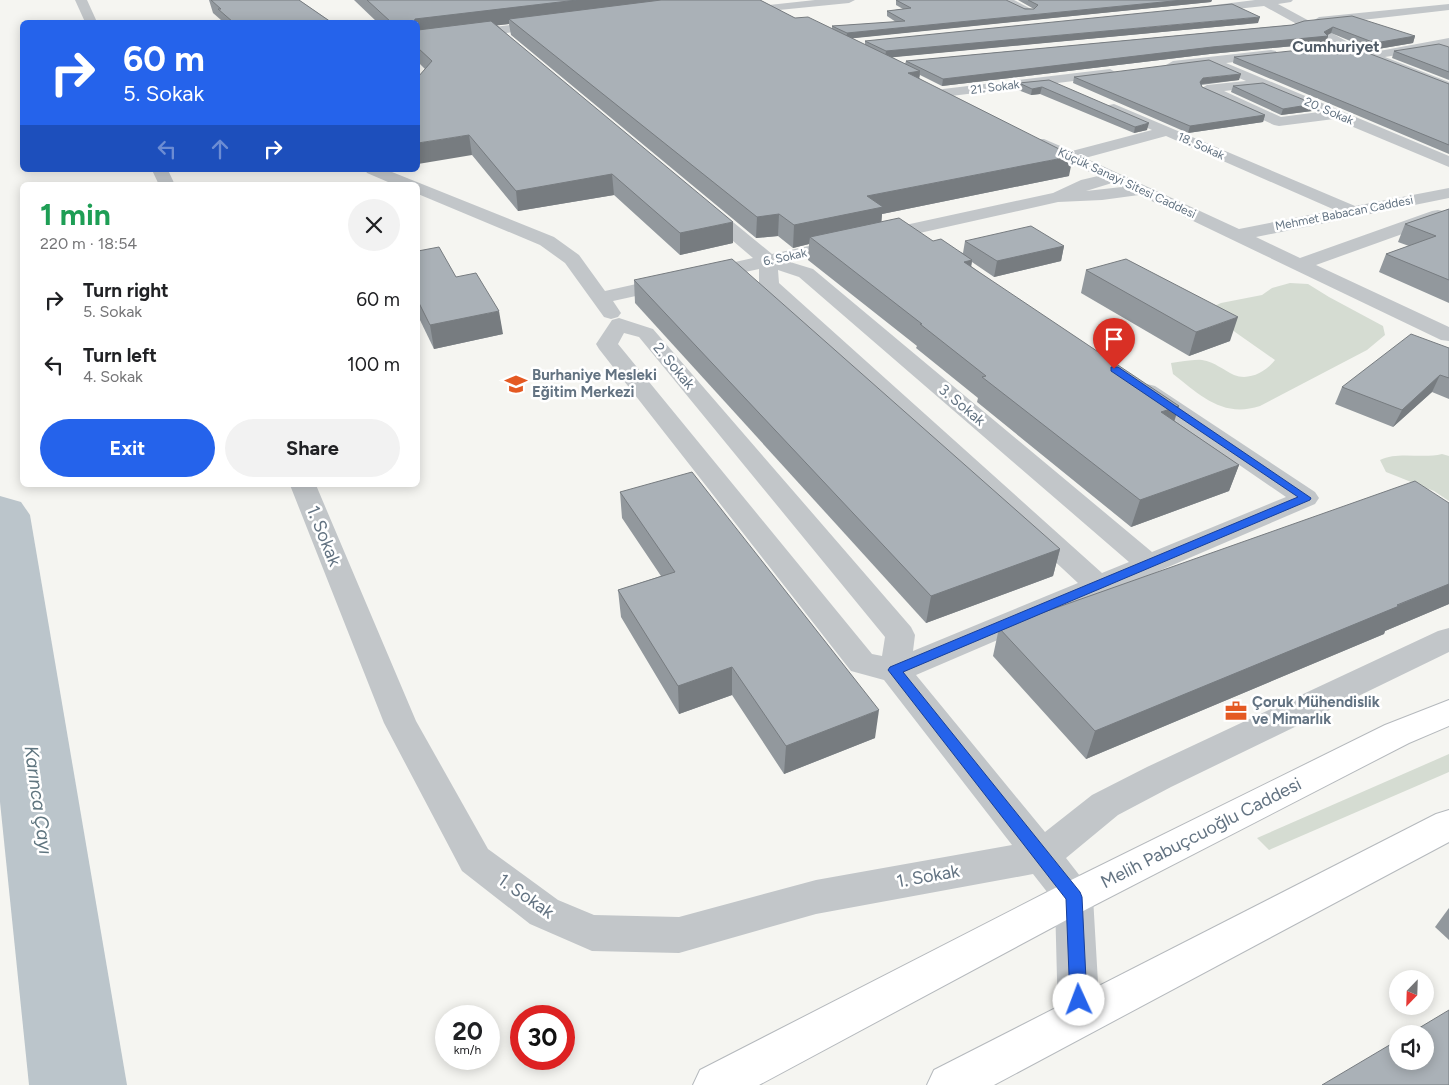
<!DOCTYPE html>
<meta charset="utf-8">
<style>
:root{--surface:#fff;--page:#f2f2f2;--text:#202124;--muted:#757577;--accent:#2563eb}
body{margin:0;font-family:Figtree,sans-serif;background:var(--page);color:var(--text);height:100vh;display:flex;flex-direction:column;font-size:19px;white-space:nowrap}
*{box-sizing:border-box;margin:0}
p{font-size:16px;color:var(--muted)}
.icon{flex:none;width:28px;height:28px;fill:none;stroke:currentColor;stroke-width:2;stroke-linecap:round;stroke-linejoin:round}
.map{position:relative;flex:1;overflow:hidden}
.details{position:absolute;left:20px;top:182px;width:400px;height:305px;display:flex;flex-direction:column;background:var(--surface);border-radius:8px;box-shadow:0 2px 12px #0003}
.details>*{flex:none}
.hud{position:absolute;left:20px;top:20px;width:400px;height:152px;border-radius:8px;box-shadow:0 2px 12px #0003;background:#2563eb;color:#fff;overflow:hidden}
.needle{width:32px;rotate:203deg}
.fabs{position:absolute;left:1389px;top:970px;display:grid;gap:10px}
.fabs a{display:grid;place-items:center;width:45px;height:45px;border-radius:50%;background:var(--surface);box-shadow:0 2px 12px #0003;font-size:25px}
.speed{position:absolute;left:435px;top:1005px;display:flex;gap:10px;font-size:25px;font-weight:700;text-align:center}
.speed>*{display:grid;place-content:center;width:65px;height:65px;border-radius:50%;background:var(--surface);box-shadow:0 2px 12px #0003;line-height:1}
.speed small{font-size:12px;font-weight:400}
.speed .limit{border:8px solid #d22;background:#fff;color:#111}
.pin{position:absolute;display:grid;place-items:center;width:42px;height:42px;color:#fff;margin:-51px -21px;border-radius:50% 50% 50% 0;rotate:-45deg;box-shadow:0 0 5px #0007}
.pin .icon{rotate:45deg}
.me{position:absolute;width:55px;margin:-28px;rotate:358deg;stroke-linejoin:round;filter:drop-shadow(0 0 4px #0008)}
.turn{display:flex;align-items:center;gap:18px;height:105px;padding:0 20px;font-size:22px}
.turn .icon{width:65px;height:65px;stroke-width:2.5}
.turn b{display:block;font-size:35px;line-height:42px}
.lanes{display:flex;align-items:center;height:48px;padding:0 20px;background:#0003;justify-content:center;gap:25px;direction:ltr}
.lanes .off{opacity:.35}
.round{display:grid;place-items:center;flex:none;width:52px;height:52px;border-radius:26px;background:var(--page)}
.summary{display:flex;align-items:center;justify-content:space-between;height:85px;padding:0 20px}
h1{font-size:30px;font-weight:700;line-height:38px;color:#1e9e55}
.primary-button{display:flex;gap:10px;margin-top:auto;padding:10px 20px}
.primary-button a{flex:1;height:58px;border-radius:30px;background:var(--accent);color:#fff;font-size:20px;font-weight:700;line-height:58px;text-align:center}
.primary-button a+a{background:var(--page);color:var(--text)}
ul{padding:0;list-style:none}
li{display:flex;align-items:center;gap:15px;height:65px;padding:0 20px}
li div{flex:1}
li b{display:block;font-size:19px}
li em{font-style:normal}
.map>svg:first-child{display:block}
.green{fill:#d5dcd2}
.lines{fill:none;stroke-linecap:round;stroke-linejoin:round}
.river{fill:#bbc5cb;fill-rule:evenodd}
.major-casing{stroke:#b5b9bd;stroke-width:2}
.minor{fill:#c2c6c9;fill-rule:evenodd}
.major{fill:#fff;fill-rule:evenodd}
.wall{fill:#92989d}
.shaded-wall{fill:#777c80}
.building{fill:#aab1b7;stroke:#777c80}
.route{fill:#2563eb;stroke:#184099}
.labels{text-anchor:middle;stroke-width:5;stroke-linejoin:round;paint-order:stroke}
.far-street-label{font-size:12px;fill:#637382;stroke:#fff}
.street-label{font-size:15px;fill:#637382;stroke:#fff}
.poi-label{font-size:15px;font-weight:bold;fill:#637382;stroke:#fff;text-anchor:start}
.far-district-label{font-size:16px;font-weight:bold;fill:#515c67;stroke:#fff}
.near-street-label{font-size:18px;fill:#637382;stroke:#fff}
.near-water-label{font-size:19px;font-style:italic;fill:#5f757f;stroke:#fff}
</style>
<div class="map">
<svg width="1449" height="1085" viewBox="0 0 1449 1085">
<rect width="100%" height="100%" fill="#f5f5f1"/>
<g class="green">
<path d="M1290,283l18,1 21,13 54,29 2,9 -18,15 -107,56c-37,12 -59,-10 -87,-32l-2,-11c10,-1 22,-4 31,-3 13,2 21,10 32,15 15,6 32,-3 41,-15l-40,-28 -25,-24 11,-5 41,-8 10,-7z"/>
<path d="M1442,454l7,2v45l-15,-10 -48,-19 -6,-12c18,-9 42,-1 62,-6z"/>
<path d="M1449,754v18l-180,78 -12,-12z"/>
</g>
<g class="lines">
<path class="river" d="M0,496l21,6 9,13 97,570h-98l-29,-283z"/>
<g class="major-casing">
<g id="major">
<path d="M1449,700v26l-40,17 -322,166 -328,176h-66l7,-15 361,-185 324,-160z"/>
<path d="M1449,810v32l-455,243h-67l7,-15 502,-256z"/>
</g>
</g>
<g class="minor">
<path d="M75,0h12l10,22h-12z"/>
<path d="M815,0h40l-6,3 -80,8 -6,-3 6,-3z"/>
<path d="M999,0h15l21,11 -2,2h-8z"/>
<path d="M1255,0h38l-2,2 -13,2 72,39 24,9 75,-14v8l-64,11 64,25v9l-107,-42 -78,-43 -65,7 -6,-3 6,-3z"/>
<path d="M1449,4v6l-130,15 -6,-4 6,-4z"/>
<path d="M547,20l6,4 -2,3 -133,18v-8z"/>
<path d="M1271,50l5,1 1,3 -1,3 -50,6 223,93v11l-115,-48 -55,7 -5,-1 -72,-33 -2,-3 7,-4 39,-4 -37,-16 -36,4 -7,-4 7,-4zM1261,87l58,25 -38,5 -57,-26z"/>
<path d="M1110,69l7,4 -2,3 -172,21 -7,-4 7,-4z"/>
<path d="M1114,104l241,102 94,-18v10l-193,39 44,21 132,-47 6,-1 6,1 3,4 -3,4 -128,46 133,62v14l-8,-1 -302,-145 -37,5 -44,2 -268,60 23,7 339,283 134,-55 -147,-101 -3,-5 3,-5 8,-2 8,2 160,106 4,6 -4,6 -399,171 129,157 47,-37 55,-28 291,-136 11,-3v24l-278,135 -53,28 -52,43 21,27 6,12 7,120 -6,14 -15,6 -15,-6 -6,-14 -3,-115 -22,-28 -217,40 -137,39 -87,-2 -62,-27 -68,-53 -78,-148 -94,-238h26l100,236 72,128 70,51 36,15 85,2 137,-37 196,-35 -128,-165 -33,-9 -252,-322 -3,-5 16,-24 7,-2 34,11 258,298 4,8 -2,16 165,-68 -316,-294 -3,-4v-16l-146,32 8,12 -3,4 -7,2 -7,-2 -39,-54 -25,-18 -122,-51v-9h-23l-28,-12 -2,-3h22l167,67 25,18 26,36 148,-33 -54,-46 -3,-4 3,-4 6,-1 6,1 61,50 281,-61 28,-13 17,-4 -64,-31 -3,-3 3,-3h10l28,12 80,-21 -43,-19 -2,-3 2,-3zM1166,136l169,74 -96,19 -154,-71zM1112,183l10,4 -36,4zM778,270l21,7 330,285 -27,11 -323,-290zM624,333l15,4 246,300 -3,19 -10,-2 -254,-310z"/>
<path d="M152,170h16l7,15h-16z"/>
</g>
<use href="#major" class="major"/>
</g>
<g class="wall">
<path d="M209,0h90l32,22h-110v-2l-8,-7z"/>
<path d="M354,0h406l35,18 37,11v-3l64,-4 -9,-6v-5l16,-2 -7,-4v-5l138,9 -16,-9h194l-1,2 -359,36 13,7v-4l393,-18 -366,34 13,7 1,-3 386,-36 12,-4 111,15 -2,7 -41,7 -41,-17 -4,2 1,1 -2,7 -116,11 -268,32 -22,-11 -1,3 150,98 -187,38 -1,8 52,19 30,12 2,-12 99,5 -3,15 -67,16 -22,-15 -1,4 204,155 64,44 -10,26 -98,36 -154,-125 1,-4 -62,-50 1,-2 -109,-86 1,-16 -16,4 -15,-12 -22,2 -245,-203 -2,-11 -12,1 236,218 -53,12 -66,-60 -96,16 -46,-56 -47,-86 -7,-7v-40h-41z"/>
<path d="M1449,47v33l-57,-22 2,-7z"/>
<path d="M1234,57l215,27v70l-216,-91z"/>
<path d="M1074,77l165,3 -38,5 1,2 63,28 -2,7 -75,11 -115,-50z"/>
<path d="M1049,80l98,50 -13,3 -94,-39 -9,1 -13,-5 1,-7z"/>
<path d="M1233,86l81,18 -2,7 -31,4 -50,-23z"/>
<path d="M1449,209v94l-70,-31 7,-18 23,-8 -11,-4 7,-18z"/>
<path d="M418,251l38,26 47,57 -69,15 -16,-33z"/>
<path d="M1086,270l144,71 -41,15 -108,-63z"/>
<path d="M634,280l426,269 -7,27 -127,47 -291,-320z"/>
<path d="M1449,348v51l-17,-7 -39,35 -58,-23 7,-17z"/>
<path d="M620,492l255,246 -91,36 -52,-79 -53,19 -58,-97 -3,-27 43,-14 -39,-58z"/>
<path d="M1449,503v101l-64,27 -1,3 -298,125 -93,-103 6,-28z"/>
<path d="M1449,908v32l-14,-13z"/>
</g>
<g class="shaded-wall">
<path d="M577,0h128l-196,19v5l-91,11v2v-15h-4l1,-3z"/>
<path d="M1183,0h29l-1,2 -365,37 1,-6z"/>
<path d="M1260,17l-2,6 -373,35 1,-7z"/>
<path d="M1333,27l-2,6 -5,3h2l-2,7 -116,11 -268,32 1,-7 381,-47z"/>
<path d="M1415,36l-2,7 -41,7 3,-7z"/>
<path d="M920,71l-2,18 -10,-16z"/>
<path d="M1241,74l-2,6 -37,4 -4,4 2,-6 3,-4z"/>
<path d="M1042,87l-2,7 -9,1 1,-6z"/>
<path d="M1314,104l-2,7 -31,4 2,-6z"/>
<path d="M1265,115l-2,7 -75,11 2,-7z"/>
<path d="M1149,123l-2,7 -13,3 1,-6z"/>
<path d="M469,135l3,20 -54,9v-21z"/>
<path d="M1073,156l-4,20 -187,38 -1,14 -71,9 -1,7 -16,4 1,-23 73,-29z"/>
<path d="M612,174l2,21 -96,16 -2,-20z"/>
<path d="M779,214l-1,22 -22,2 1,-21z"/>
<path d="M733,222v21l-53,12v-22z"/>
<path d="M1064,246l-3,15 -67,16 3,-16z"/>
<path d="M972,260l-3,22 -5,-20z"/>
<path d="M499,311l4,23 -69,15 -4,-24z"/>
<path d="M1238,317l-8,24 -41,15 7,-24z"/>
<path d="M1440,375l-8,17 -39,35 9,-17z"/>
<path d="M1179,406l-8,26 -10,-20z"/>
<path d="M1239,465l-10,26 -98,36 9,-27z"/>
<path d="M1060,549l-7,27 -127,47 5,-27z"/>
<path d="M1449,584v20l-64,27 -1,3 -298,125 9,-28z"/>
<path d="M732,667v28l-53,19 -1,-28z"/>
<path d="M879,710l-4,28 -91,36 2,-28z"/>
</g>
<g class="building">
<path d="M211,0h88l32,22h-98l-15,-13h3z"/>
<path d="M367,0h210l-162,19 -1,3h-23z"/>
<path d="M661,0h99l35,18 13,-1 112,54 -12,2 165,83 -206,40 16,11 -89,18 -15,-11 -22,3 -248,-198z"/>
<path d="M896,0h110l19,9h9l4,-4 -10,-5h155l-336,33 -15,-7 73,-5 -18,-10 24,-3z"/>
<path d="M1232,4l28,13 -374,34 -21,-10z"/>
<path d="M1352,16l63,20 -40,7 -42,-16 -9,5 4,4 -116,11 -269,32 -37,-18 386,-36 12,-4z"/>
<path d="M491,21l242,201 -53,11 -68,-59 -96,17 -47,-56 -51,8v-66l14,-16 -14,-13v-18z"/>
<path d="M1439,44l10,3v25l-55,-21z"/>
<path d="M1347,45l102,39v61l-215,-88z"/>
<path d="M1209,60l32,14 -38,4 -3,4 2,5 63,28 -75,11 -116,-49z"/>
<path d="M1049,80l100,43 -14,4 -93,-40 -10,2 -13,-6z"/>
<path d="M1263,83l51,21 -31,5 -50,-23z"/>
<path d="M1449,209v71l-63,-26 50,-18 -31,-12z"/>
<path d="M899,218l34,23 8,-2 31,21 -8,2 215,144 -18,6 78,53 -99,35 -158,-123 4,-1 -66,-52h2l-112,-87z"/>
<path d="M1031,226l33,20 -67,15 -32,-20z"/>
<path d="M439,247l17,30 20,-4 23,38 -69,14 -12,-24v-50z"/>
<path d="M732,259l328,290 -129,47 -297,-316z"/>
<path d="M1126,259l112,58 -42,15 -110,-62z"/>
<path d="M1411,334l38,14v30l-9,-3 -38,35 -60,-23z"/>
<path d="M692,472l187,238 -93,36 -54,-79 -54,19 -60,-96 57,-18 -55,-80z"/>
<path d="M1415,481l34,22v81l-52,21 2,1 -304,125 -96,-103z"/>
<path d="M1449,1010v75h-127l76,-45v21h27v-27h-16z"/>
</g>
<path class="route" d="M1111,367h7l193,131 -1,2 -407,172 177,220 2,5 5,103 -2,6 -6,2 -6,-2 -3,-6 -4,-101 -178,-229 2,-3 408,-170 -187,-126z"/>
<defs>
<g id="school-bare" transform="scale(1.725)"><path d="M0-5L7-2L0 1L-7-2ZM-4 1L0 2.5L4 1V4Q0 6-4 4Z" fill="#e45922" stroke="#fff" stroke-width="2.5" paint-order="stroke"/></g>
<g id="office-bare" transform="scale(1.725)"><path d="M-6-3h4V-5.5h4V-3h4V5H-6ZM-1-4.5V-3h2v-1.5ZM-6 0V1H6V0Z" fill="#e45922" stroke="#fff" stroke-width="2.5" paint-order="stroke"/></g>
</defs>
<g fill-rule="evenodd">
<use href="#school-bare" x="516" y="384"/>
<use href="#office-bare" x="1236" y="711"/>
</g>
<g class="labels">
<g class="far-street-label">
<text transform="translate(995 87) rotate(-7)" y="4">21. Sokak</text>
<text transform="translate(1329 111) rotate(23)" y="4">20. Sokak</text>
<text transform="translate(1201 146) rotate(24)" y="4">18. Sokak</text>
<text transform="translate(1127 183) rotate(25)" y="4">Küçük Sanayi Sitesi Caddesi</text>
<text transform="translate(1344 213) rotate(-11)" y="4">Mehmet Babacan Caddesi</text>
<text transform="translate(785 257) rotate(-12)" y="4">6. Sokak</text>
</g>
<g class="street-label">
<text transform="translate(674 366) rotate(50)" y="5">2. Sokak</text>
<text transform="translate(962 405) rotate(40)" y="5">3. Sokak</text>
</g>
<g class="poi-label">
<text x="532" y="380">Burhaniye Mesleki<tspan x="532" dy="17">Eğitim Merkezi</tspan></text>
<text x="1252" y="707">Çoruk Mühendislik<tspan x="1252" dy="17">ve Mimarlık</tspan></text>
</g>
<g class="far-district-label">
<text x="1336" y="52">Cumhuriyet</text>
</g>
<g class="near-street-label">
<text transform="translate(324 536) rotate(68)" y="6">1. Sokak</text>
<text transform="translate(1201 833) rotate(-27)" y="6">Melih Pabuçcuoğlu Caddesi</text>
<text transform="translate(928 876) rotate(-10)" y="6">1. Sokak</text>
<text transform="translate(526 896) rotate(35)" y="6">1. Sokak</text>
</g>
<g class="near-water-label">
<text transform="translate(39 800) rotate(82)" y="7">Karınca Çayı</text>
</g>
</g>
</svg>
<div class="fabs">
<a><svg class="needle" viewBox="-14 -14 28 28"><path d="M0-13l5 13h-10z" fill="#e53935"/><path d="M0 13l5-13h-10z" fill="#757577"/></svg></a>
<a><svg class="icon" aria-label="sound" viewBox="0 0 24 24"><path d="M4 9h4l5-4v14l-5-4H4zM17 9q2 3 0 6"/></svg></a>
</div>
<div class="speed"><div>20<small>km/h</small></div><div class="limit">30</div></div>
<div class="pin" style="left:1114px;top:369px;background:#d93025"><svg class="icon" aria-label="arrive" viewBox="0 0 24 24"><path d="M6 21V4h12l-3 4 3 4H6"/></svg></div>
<svg class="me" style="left:1079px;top:1000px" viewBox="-20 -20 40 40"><circle r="19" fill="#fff"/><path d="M0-13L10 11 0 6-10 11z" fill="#2563eb"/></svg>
<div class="hud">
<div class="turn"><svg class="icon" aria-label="right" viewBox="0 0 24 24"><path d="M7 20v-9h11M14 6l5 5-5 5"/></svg><div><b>60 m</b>5. Sokak</div></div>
<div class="lanes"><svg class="icon off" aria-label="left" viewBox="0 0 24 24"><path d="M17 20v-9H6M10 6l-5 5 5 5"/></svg><svg class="icon off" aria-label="ahead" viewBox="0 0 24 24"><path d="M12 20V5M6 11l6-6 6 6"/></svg><svg class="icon" aria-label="right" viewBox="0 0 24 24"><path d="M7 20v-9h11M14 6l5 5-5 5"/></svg></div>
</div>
<section class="details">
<div class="summary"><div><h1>1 min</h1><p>220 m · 18:54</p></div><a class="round"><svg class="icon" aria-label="close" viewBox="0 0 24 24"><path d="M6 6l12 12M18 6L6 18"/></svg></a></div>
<ul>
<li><svg class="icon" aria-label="right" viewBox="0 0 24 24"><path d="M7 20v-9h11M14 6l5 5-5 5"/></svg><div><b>Turn right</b><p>5. Sokak</p></div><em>60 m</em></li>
<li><svg class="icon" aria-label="left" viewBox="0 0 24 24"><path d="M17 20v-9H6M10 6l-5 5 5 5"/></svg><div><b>Turn left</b><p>4. Sokak</p></div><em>100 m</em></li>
</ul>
<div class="primary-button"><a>Exit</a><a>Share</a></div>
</section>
</div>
